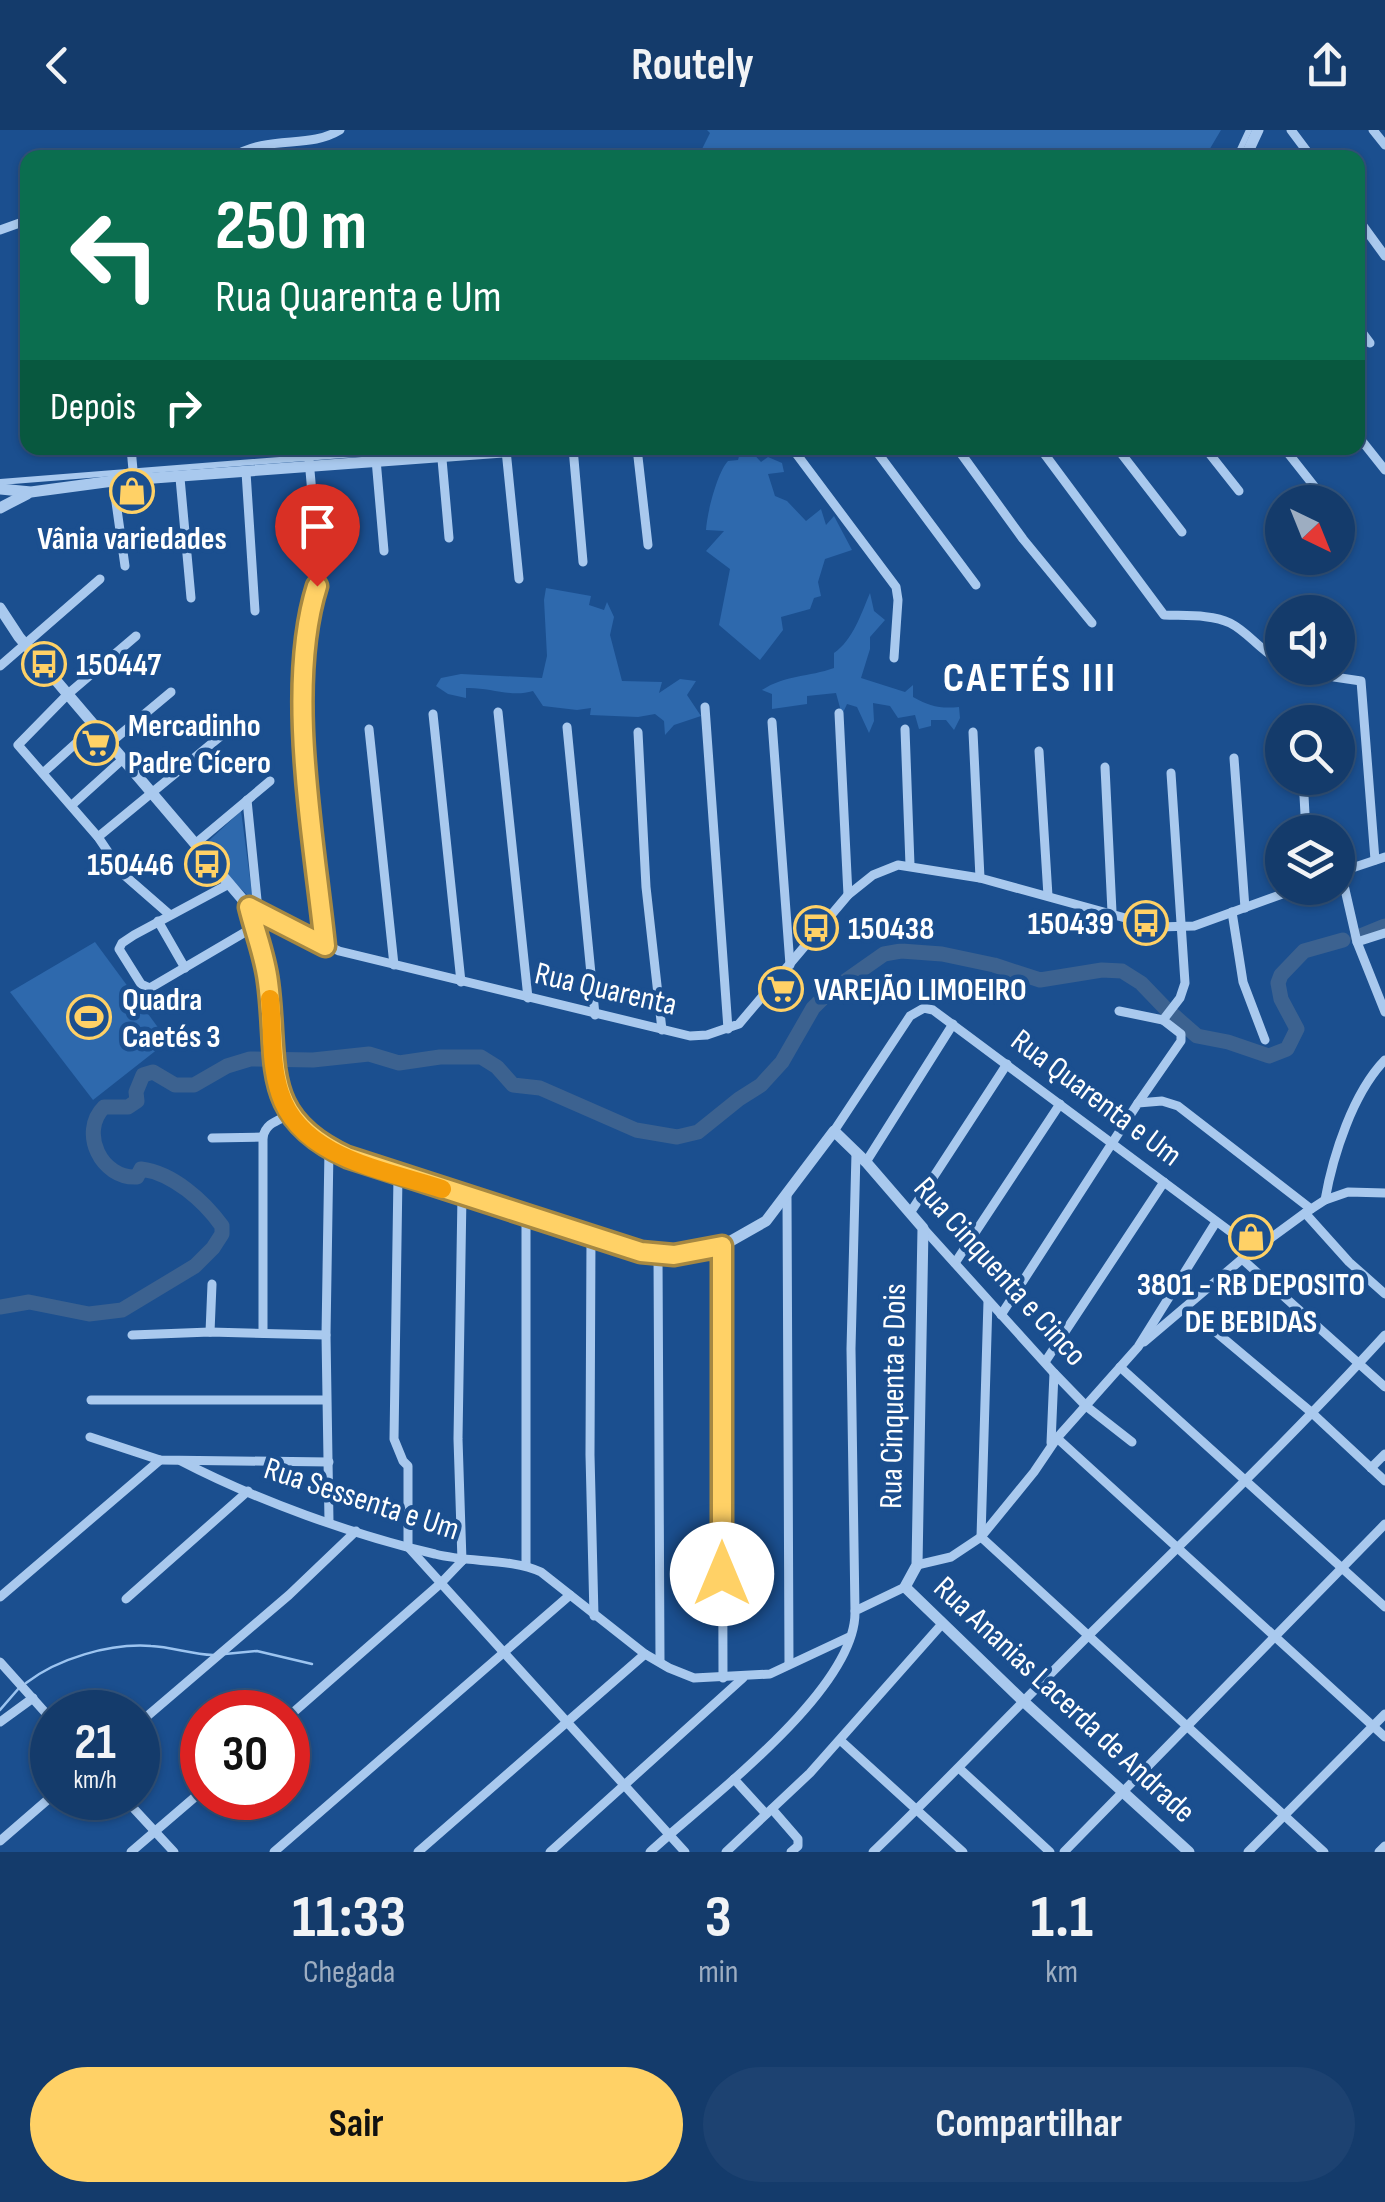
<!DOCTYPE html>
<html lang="pt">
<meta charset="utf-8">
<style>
:root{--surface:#143b6b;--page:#1d4271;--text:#f1f3f6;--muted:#9dadc1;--line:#33557e;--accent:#ffd166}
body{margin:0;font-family:"Sofia Sans Condensed",sans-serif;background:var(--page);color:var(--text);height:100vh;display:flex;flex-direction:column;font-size:38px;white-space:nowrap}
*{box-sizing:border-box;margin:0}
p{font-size:32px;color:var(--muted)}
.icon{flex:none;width:55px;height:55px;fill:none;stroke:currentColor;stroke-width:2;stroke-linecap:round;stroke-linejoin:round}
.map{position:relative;height:1722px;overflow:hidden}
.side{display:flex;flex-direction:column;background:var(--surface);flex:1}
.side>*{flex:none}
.guide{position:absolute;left:20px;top:20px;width:1345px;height:305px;border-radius:20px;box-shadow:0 2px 8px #0004,0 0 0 2px var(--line);background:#0b6e4f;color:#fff;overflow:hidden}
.needle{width:65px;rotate:137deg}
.tools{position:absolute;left:1265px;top:355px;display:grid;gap:20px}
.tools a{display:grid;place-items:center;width:90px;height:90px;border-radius:50%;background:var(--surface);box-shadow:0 2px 8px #0004,0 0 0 2px var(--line);font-size:50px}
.speed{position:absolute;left:30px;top:1560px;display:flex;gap:20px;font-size:50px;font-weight:700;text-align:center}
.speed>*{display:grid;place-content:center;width:130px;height:130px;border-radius:50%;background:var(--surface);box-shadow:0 2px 8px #0004,0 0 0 2px var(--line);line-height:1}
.speed small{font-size:25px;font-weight:400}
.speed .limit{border:15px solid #d22;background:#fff;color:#111}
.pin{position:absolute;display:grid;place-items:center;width:85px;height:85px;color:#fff;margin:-102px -42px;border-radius:50% 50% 50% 0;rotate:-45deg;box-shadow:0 0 10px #0007}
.pin .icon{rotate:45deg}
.me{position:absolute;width:110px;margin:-55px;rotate:0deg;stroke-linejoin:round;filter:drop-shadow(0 0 8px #0008)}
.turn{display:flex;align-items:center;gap:35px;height:210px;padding:0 30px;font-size:45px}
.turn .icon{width:130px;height:130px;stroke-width:2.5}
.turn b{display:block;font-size:70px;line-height:85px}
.then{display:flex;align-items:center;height:95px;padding:0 30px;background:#0003;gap:20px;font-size:38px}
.eta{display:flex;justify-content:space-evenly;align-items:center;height:170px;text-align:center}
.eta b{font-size:60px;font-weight:700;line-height:70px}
.button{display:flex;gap:20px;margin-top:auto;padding:20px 30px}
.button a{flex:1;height:115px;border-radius:60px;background:var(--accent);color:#111;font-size:40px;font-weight:700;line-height:115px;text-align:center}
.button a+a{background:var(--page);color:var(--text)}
header{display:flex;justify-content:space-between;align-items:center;height:130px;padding:0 30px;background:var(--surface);font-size:45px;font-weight:700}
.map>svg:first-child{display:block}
.green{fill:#2e69ad}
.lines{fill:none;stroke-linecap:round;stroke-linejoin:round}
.stream{stroke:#9cc4f0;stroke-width:2.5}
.river{stroke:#3c6290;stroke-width:15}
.pedestrian{stroke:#a9c9ee;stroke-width:6}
.minor{stroke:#a9c9ee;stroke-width:9}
.tertiary{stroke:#a9c9ee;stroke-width:11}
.route-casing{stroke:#a68842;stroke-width:25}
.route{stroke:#ffd166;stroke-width:18}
.slow{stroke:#f59e0b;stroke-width:18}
.labels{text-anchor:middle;stroke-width:9;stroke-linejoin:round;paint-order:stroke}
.poi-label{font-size:32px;font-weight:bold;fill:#fff;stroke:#1b4f8f;text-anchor:start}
.street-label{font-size:32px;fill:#fff;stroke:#1b4f8f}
.district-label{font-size:42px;font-weight:bold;letter-spacing:2.5px;fill:#fff;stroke:#1b4f8f}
</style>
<header><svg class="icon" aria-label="back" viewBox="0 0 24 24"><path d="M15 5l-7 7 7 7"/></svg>Routely<svg class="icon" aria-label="share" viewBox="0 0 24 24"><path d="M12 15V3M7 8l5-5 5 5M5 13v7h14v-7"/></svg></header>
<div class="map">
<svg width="1385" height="1722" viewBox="0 0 1385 1722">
<rect width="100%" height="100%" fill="#1b4f8f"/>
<g class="green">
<path d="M707,0h514l-16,27h-507l12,-24z"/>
<path d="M748,318l13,14 7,-5 14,6 2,9 -16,2 7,22 12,5 19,20 15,-12 5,16 8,-9 18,34 -27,9 -7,23 3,14 -7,2 -4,11 -29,8 2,13 -23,30 -41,-35 11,-56 -24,-18 18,-20 -18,-1c1,-17 11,-57 22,-69l10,-1 2,-7z"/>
<path d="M546,458l45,8 -2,9 15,5 3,-8 7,15 -4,18 12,46 40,1 -3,11 21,-14 16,2 -9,14 14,21 -27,9 -9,10 -1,-14 -9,-7 -17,3 -48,-2 1,-7 -14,2 -34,-4 -10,-15c-22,7 -43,-4 -67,-3v10l-18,-4 -12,-8 5,-8 20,-4 81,4 5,-22 -3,-56z"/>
<path d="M870,463l4,18 11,9 -15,17v12l-9,29 44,14 8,-7v12c16,9 27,12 46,10l1,11 -6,12 -8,-10h-15v6l-12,3 -4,-14 -17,3 -8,-12 -17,-3 1,18 -5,12 -12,-26 -10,-3 -5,11 -6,-22 -29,3v8l-35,5v-15l-10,-4c23,-15 47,-13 72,-22v-15c19,-13 27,-39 36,-60z"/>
<path d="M241,681l12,90 -52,-53z"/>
<path d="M95,812l73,99 -75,59 -83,-108z"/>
</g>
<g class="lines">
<g class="stream">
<path d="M225,1524l32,-3 55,13"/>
<path d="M26,1553c31,-24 83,-40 125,-37 21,1 40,8 62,9"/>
<path d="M0,1580l19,-22"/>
</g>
<g class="river">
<path d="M1358,807l27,-11"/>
<path d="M1172,884l25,22 31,6 41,14 18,-7 10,-20 -16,-30 -3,-16 3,-8 23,-24 39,-11"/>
<path d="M0,1177l29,-5 60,12 33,-4 73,-44 18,-18 9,-14v-8c-18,-25 -49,-53 -81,-57l-4,8c-36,2 -58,-45 -33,-70h24l9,-6 -1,-9 7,-17 10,-3 22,13h19l33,-19 23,-7 63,1 56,-6 30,9 41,-6h41l16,10 16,18 27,3 96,42 41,7 21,-5 41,-33 22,-14 21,-23 31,-54 14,-14 57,-40 17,-3 41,3 52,11 46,15 62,-10 20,1 19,12 26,27"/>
</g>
<g class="pedestrian">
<path d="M1236,28l13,-28"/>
<path d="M0,352l432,-34"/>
</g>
<g class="minor">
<path d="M1291,0l21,28"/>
<path d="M1373,0l12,15"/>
<path d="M230,28c41,-25 77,-8 110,-28"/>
<path d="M1358,89l27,37"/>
<path d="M0,100l28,-10"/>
<path d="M1358,197l12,16"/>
<path d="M1358,306l27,34"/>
<path d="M131,318l3,33"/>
<path d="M308,318l11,125 -15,75v92l21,206"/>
<path d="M375,318l9,103"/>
<path d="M441,318l8,90"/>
<path d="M573,318l10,114"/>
<path d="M637,318l11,97"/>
<path d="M792,318l104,139 2,13 -4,58"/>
<path d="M874,318l102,137"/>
<path d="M957,318l66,91 69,84"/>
<path d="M1040,318l124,167c20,1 48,-1 66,8 20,10 31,30 52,37"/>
<path d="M1117,318l65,84"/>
<path d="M1205,318l34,43"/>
<path d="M1284,318l30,38"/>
<path d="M506,320l13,129"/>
<path d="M246,342l9,139"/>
<path d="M180,348l11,120"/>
<path d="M113,351l12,85"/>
<path d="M136,506l-68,58 -50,51 80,92 25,37 47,41"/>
<path d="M0,536l100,-87"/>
<path d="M1304,538l30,9 27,4 14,179"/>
<path d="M705,577l23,322"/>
<path d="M498,582l30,286"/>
<path d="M839,583l9,182"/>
<path d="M433,584l28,268"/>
<path d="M772,592l18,243"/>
<path d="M567,597l28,288"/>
<path d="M369,599l25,236"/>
<path d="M905,599l5,136"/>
<path d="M638,602l8,155 16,143"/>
<path d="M973,602l7,146"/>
<path d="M110,613l61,-51"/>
<path d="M1039,621l9,145"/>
<path d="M1234,628l11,150"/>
<path d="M1105,637l7,145"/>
<path d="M43,643l52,-47"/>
<path d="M1303,648l3,54"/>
<path d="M247,670l11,110"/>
<path d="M72,675l51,-46"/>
<path d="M98,707l135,-111"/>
<path d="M195,714l75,-63"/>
<path d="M1340,742l45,-15"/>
<path d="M1341,742l16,70 28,70"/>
<path d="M229,754l-95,51 -12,8 -3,6 22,35 9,4 104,-61"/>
<path d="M249,777l90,44 351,85 17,-1 32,-11 109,-129 25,-20 25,-10 82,13 178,49 36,-1 105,-38"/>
<path d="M1232,782l11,70 22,58"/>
<path d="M158,791l27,47"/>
<path d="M1357,812l28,-9"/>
<path d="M1119,881l44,9 17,-22 5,-15 -14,-210"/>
<path d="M1138,973l43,-62v-7l-18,-14"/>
<path d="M834,1001l76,-115 14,-8 9,2 322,240"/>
<path d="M212,1008l51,-1"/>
<path d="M329,1019l-3,186 3,187"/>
<path d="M866,1032l87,-138"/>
<path d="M398,1045l-4,264 9,22 5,5v81"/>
<path d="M462,1065l-4,244 4,122"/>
<path d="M787,1066l2,468"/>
<path d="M1325,1070c8,-45 28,-107 60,-140"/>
<path d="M910,1083l97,-149"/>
<path d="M1305,1083l44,49 36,32"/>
<path d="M526,1085v350"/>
<path d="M923,1098l131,145 32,33 46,36"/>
<path d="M591,1107l-1,218 4,161"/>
<path d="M722,1116l1,432"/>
<path d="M658,1125l2,406"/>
<path d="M1242,1129l143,128"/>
<path d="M955,1133l105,-159"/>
<path d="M988,1171l-7,236 343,315"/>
<path d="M1186,1177l125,105 74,69"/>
<path d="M1001,1185l137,-212 24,-2 16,5 133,103"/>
<path d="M210,1202l2,-48"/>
<path d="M263,1203v-196c3,-14 14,-16 26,-22"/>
<path d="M132,1205l78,-3 116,3"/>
<path d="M1144,1212l98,-83 63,-46 20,-13 23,-8 37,1"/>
<path d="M1045,1232l119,-180"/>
<path d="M1120,1237l265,240"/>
<path d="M91,1270h235"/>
<path d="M90,1307l70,23 169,2"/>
<path d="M1057,1308l328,299"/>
<path d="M1051,1313l3,-70"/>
<path d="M181,1331c75,39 172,74 254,93 34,9 76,4 106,18l104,82 24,14 25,10 76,-4 79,-37"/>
<path d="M1371,1338l14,-14"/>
<path d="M410,1419l275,303"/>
<path d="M917,1435l34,-8 30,-20 53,-65 23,-34 81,-91 78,-125"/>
<path d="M0,1467l160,-137"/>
<path d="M126,1469l122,-108"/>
<path d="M855,1481l-4,-262 5,-196"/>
<path d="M0,1532l52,58"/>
<path d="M288,1587l153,-134 21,-22"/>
<path d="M0,1592l33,-24"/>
<path d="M138,1594l151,-129 67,-64"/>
<path d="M840,1610l123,112"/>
<path d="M960,1639l90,83"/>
<path d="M734,1649l32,35"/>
<path d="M124,1668l50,54"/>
<path d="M772,1679l26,30v7l-7,6"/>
<path d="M0,1711l52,-45"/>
<path d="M131,1722l71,-61"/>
<path d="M274,1722l296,-257"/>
<path d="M418,1722l227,-198"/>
<path d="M550,1722l193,-174"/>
<path d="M650,1722c55,-51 207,-162 205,-241l50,-24"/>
<path d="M726,1722l84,-79 132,-149"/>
<path d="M873,1722c73,-70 142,-143 214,-215 100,-99 203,-198 298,-302"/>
<path d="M1064,1722l321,-328"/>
<path d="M1248,1722l137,-138"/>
<path d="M1379,1722l6,-6"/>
</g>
<g class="tertiary">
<path d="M1245,28l13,-28"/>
<path d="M0,359l31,3 82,-11 445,-33"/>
<path d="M0,378l27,-14"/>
<path d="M0,478l19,29 230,270 19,72 12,115 9,21 28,27 30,15 213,71 81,24 33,3 48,-9 44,-25 68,-90 32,31 57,66 -6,337 -12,22 118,114 166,151"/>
</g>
</g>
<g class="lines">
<g class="route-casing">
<path id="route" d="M317,456c-32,101 -3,253 8,360l-76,-39c6,25 16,49 19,75 11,81 -10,134 79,175l294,95 33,3 48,-9v328"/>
</g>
<use href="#route" class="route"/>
<path class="slow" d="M270,869c3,31 0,64 10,94 20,65 105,77 162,96"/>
</g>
<defs>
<g id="shop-ring" transform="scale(2.25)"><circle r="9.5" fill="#1b4f8f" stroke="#ffd166" stroke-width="1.5"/><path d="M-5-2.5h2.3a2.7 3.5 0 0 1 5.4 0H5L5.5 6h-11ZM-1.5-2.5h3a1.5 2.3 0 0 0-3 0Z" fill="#ffd166"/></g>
<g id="bus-ring" transform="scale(2.25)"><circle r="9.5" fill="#1b4f8f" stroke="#ffd166" stroke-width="1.5"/><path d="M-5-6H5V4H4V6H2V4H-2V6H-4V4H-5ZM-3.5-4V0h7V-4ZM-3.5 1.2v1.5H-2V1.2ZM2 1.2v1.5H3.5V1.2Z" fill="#ffd166"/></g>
<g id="supermarket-ring" transform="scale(2.25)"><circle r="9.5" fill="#1b4f8f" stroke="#ffd166" stroke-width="1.5"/><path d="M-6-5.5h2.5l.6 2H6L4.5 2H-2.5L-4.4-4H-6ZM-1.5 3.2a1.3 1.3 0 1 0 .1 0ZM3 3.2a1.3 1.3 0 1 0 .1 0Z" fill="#ffd166"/></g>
<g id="stadium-ring" transform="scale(2.25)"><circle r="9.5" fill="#1b4f8f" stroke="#ffd166" stroke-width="1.5"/><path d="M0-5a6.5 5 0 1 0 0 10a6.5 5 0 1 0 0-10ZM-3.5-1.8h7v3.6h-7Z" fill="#ffd166"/></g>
</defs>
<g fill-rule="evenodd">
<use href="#shop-ring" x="132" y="361"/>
<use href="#bus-ring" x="44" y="534"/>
<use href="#supermarket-ring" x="96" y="613"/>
<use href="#bus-ring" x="207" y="734"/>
<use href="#bus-ring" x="1146" y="793"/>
<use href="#bus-ring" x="816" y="798"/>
<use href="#supermarket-ring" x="781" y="859"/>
<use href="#stadium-ring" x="89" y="887"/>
<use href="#shop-ring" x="1251" y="1107"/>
</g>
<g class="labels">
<g class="poi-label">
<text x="132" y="419" text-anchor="middle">Vânia variedades</text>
<text x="76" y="545">150447</text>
<text x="128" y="606">Mercadinho<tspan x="128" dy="37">Padre Cícero</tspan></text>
<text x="174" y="745" text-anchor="end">150446</text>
<text x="1114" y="804" text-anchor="end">150439</text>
<text x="848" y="809">150438</text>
<text x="814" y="870">VAREJÃO LIMOEIRO</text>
<text x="122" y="880">Quadra<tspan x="122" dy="37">Caetés 3</tspan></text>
<text x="1251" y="1165" text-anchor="middle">3801 - RB DEPOSITO<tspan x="1251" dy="37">DE BEBIDAS</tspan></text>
</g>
<g class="street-label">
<text transform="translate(606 858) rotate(13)" y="11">Rua Quarenta</text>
<text transform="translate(1097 967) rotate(37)" y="11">Rua Quarenta e Um</text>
<text transform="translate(1001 1141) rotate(48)" y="11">Rua Cinquenta e Cinco</text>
<text transform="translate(892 1266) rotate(-89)" y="11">Rua Cinquenta e Dois</text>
<text transform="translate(362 1368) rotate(18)" y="11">Rua Sessenta e Um</text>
<text transform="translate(1065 1569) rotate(43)" y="11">Rua Ananias Lacerda de Andrade</text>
</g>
<g class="district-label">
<text x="1030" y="561">CAETÉS III</text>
</g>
</g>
</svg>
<div class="tools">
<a><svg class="needle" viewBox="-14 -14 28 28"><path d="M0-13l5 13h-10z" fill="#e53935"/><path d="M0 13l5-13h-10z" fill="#9dadc1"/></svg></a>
<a><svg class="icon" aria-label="sound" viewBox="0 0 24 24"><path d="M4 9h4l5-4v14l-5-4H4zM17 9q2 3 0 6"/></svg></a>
<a><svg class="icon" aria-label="search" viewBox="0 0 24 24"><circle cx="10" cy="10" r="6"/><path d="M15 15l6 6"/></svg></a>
<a><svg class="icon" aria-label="layers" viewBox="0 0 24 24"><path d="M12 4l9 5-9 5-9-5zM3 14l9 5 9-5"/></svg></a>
</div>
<div class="speed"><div>21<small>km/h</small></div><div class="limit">30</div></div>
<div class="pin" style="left:317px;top:456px;background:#d93025"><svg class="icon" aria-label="arrive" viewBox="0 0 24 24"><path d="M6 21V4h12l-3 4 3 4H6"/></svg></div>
<svg class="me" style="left:722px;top:1444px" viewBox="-20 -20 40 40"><circle r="19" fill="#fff"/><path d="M0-13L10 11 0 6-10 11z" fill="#ffd166"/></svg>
<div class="guide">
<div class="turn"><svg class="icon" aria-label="left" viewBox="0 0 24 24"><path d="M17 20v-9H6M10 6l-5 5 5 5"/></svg><div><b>250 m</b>Rua Quarenta e Um</div></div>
<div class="then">Depois<svg class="icon" aria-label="right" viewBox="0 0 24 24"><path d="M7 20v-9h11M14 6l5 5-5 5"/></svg></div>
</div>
</div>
<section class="side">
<div class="eta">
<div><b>11:33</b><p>Chegada</p></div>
<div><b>3</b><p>min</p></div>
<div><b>1.1</b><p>km</p></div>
</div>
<div class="button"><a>Sair</a><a>Compartilhar</a></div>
</section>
